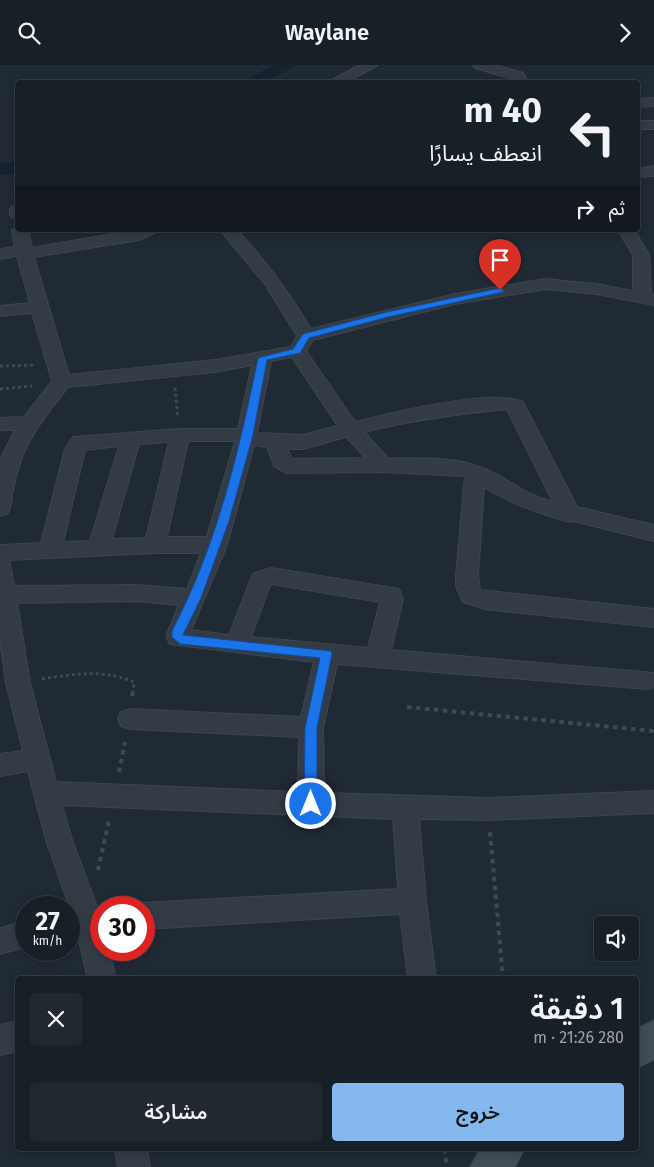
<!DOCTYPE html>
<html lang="ar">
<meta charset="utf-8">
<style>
:root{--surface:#182027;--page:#21282f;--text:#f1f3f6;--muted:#9fa3a7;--line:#363e44;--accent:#84b8ef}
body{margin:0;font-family:"Fira Sans","Noto Sans Arabic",sans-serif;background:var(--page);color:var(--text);direction:rtl;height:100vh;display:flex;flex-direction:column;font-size:19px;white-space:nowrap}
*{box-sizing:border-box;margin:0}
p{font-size:16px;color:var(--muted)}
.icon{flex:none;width:28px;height:28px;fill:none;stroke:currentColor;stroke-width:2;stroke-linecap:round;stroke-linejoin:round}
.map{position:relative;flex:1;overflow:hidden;direction:ltr}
.panel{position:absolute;left:15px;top:911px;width:624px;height:175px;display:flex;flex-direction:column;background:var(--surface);border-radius:5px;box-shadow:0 2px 8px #0003,0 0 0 1px var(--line);direction:rtl}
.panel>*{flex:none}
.top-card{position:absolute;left:15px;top:15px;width:625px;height:152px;border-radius:5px;box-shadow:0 2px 8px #0003,0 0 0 1px var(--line);direction:rtl;background:#182027;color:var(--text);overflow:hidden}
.buttons{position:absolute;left:594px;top:851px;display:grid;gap:10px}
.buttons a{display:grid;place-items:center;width:45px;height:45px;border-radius:5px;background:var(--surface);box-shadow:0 2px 8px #0003,0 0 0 1px var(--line);font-size:25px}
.speed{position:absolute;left:15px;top:831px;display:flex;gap:10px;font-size:25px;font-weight:700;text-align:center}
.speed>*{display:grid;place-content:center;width:65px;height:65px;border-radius:50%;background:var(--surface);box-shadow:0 2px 8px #0003,0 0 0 1px var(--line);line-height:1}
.speed small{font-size:12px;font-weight:400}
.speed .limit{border:8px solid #d22;background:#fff;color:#111}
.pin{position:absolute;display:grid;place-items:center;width:42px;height:42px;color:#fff;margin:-51px -21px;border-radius:50% 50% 50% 0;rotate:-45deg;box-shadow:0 0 5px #0007}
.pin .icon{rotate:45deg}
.me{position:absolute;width:55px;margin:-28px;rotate:0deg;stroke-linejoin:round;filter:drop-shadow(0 0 4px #0008)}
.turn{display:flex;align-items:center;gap:18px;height:105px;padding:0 15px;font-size:22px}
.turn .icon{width:65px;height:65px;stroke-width:2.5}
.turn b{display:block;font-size:35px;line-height:42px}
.then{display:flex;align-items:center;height:48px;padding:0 15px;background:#0003;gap:10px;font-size:19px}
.round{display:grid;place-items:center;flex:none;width:52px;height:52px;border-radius:5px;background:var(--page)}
.summary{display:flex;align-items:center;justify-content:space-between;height:85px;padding:0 15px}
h1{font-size:30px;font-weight:600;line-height:38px}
.action{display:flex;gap:10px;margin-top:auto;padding:10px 15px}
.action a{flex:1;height:58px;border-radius:5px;background:var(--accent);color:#111;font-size:20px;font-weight:600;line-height:58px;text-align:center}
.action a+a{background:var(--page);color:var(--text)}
header{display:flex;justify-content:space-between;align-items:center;height:65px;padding:0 15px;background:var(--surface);font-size:22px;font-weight:600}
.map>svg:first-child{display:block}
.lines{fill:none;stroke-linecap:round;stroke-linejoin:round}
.canal{fill:#152230;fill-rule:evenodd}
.street-casing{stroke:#3d454e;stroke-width:2}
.secondary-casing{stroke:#3d454e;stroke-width:1}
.path-far1{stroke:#3a4d4d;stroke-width:3;stroke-dasharray:3 3;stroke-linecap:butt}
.path{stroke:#3a4d4d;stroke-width:4;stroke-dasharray:4.5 4.5;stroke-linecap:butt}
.street{fill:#333c45;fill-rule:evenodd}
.secondary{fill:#424c57;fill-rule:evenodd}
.route{fill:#1a73e8;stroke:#114b97}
</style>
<header><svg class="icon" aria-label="forward" viewBox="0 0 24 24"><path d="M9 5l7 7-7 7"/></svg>Waylane<svg class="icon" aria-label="search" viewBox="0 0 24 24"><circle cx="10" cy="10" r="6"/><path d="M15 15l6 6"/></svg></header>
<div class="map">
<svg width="654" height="1102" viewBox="0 0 654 1102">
<rect width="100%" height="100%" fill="#202a34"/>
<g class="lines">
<g class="canal">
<path d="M272,0h21l-2,3 -27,15h-22z"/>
<path d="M18,97v11l-18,2v-12z"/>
</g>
<g class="street-casing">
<g id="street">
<path d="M360,0h18l-33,18h-19z"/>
<path d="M473,0h22l28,8 6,10h-14l-2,-4 -38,-11z"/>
<path d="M654,33v8l-16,1v-8z"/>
<rect x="638" y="56" width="16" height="8"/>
<path d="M654,101v10l-16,1v-8z"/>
<path d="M18,138v18l-8,-5v-8z"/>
<path d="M18,161v4h10l4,18 104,-18h20l-2,3 -15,7 -105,17 35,118 146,-15 76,-13 6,-11 -32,-52 -45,-54h17c28,30 53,64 74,99l144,-35 90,-15 51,5 37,7v-36l-15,-25h16l15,25 2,39 3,1v10l-58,-11 -51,-5 -90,15 -142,36 -7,11 49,71c36,-9 136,-34 168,-20l54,105 77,18v16l-80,-20 -4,1c-30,-8 -59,-18 -86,-35l-6,88 2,15 174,19v18l-169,-18 -22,-7 -7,-16v-11l9,-99 -82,-4 -96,1 -13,-7 -7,-19 -13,-2 -27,100 -36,85 38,5 24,-61 18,-6 128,21 4,10 -12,51 263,23v14l-6,2 -311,-25 -14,64 1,65 165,5 165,-7v22l-165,7 -70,-1 7,82 10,78h-28l-8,-65 -256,15v-22h-10l10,-4 254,-14 -5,-70 -331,-14 10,35 25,67h7h-3v43h8l7,29h-28l-10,-43 -9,1v-26h2l-25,-71 -18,-69 -28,5v-22l23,-3 -17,-68 -6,-43v-95l41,-2 24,-94 8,-12 107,-8h58l14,-64 -37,7 -147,15c-35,43 -51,66 -58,122l-3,5 -7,2v-56l15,-30h-15v-12l24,-1 28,-36 -20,-68 -32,3v-10l30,-3 -13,-47 -17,3v-10l15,-2 -3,-17zM292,292l46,69 -35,9 -46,-2 14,-72zM507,344l46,93c-31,-8 -46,-25 -73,-35 -28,-11 -62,-8 -92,-9l-24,-26c47,-12 94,-18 143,-23zM346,372l20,21 -74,1 -5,-10h16zM188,376h47l-28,96h-40zM169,377l-23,96 -34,1 27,-95zM119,381l-29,95 -27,1 22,-92zM155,488h46l-14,36 -52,-4 -121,1 -5,-26zM272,519l108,18 -12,46 -117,-11 19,-52zM135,536l44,4 -12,29v4l3,6 144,18 -13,55 -171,-8 -9,3 -3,7 3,7 9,3 169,8 -1,55 -242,-10 -26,-99 -13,-80z"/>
<path d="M26,856v26l-26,7v-26z"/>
<path d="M18,956v30l-18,4v-30z"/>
<path d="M115,1084h32l3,18h-32z"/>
</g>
</g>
<g class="secondary-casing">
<g id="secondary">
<path d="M654,955v40l-18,9v-40z"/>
<path d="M480,1084h45l-10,18h-45z"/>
</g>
</g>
<g class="path-far1">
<path d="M0,301l35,-1"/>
<path d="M175,323l3,29"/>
<path d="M0,324l32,-3"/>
<path d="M42,614c32,-5 61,-10 92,3l-1,10"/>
</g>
<g class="path">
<path d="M132,631l1,-5"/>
<path d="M407,642l247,24"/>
<path d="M119,707l6,-30"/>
<path d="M490,767l13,147"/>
<path d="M98,805l11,-50"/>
<path d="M444,1084l3,18"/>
</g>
<use href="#street" class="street"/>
<use href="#secondary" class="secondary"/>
</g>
<path class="route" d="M500,223l4,2 -1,2 -115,25 -79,21 -9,15 -33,7 -14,75 -24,86 -28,77 -18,37 148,16 1,3 -15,74v76l-2,4h-9l-2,-4 1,-76 15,-70 -140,-14 -8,-7v-6c45,-86 67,-179 86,-273l35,-9 10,-15 84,-22z"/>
</svg>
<div class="buttons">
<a><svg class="icon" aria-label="sound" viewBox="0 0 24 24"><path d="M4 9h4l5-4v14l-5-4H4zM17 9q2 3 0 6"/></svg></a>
</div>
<div class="speed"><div>27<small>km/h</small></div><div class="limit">30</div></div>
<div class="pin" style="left:500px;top:225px;background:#d93025"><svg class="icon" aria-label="arrive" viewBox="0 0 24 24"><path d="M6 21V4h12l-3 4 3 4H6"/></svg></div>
<svg class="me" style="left:311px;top:739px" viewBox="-20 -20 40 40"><circle r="17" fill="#1a73e8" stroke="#fff" stroke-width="3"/><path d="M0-11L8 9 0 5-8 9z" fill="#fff"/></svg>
<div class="top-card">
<div class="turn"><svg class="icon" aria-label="left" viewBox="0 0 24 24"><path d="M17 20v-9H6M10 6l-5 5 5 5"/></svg><div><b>40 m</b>انعطف يسارًا</div></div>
<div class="then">ثم<svg class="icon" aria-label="right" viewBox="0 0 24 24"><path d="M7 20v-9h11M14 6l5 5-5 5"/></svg></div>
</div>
<section class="panel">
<div class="summary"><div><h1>1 دقيقة</h1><p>280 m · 21:26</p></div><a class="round"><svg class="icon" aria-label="close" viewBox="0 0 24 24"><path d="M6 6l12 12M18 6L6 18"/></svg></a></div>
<div class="action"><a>خروج</a><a>مشاركة</a></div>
</section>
</div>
